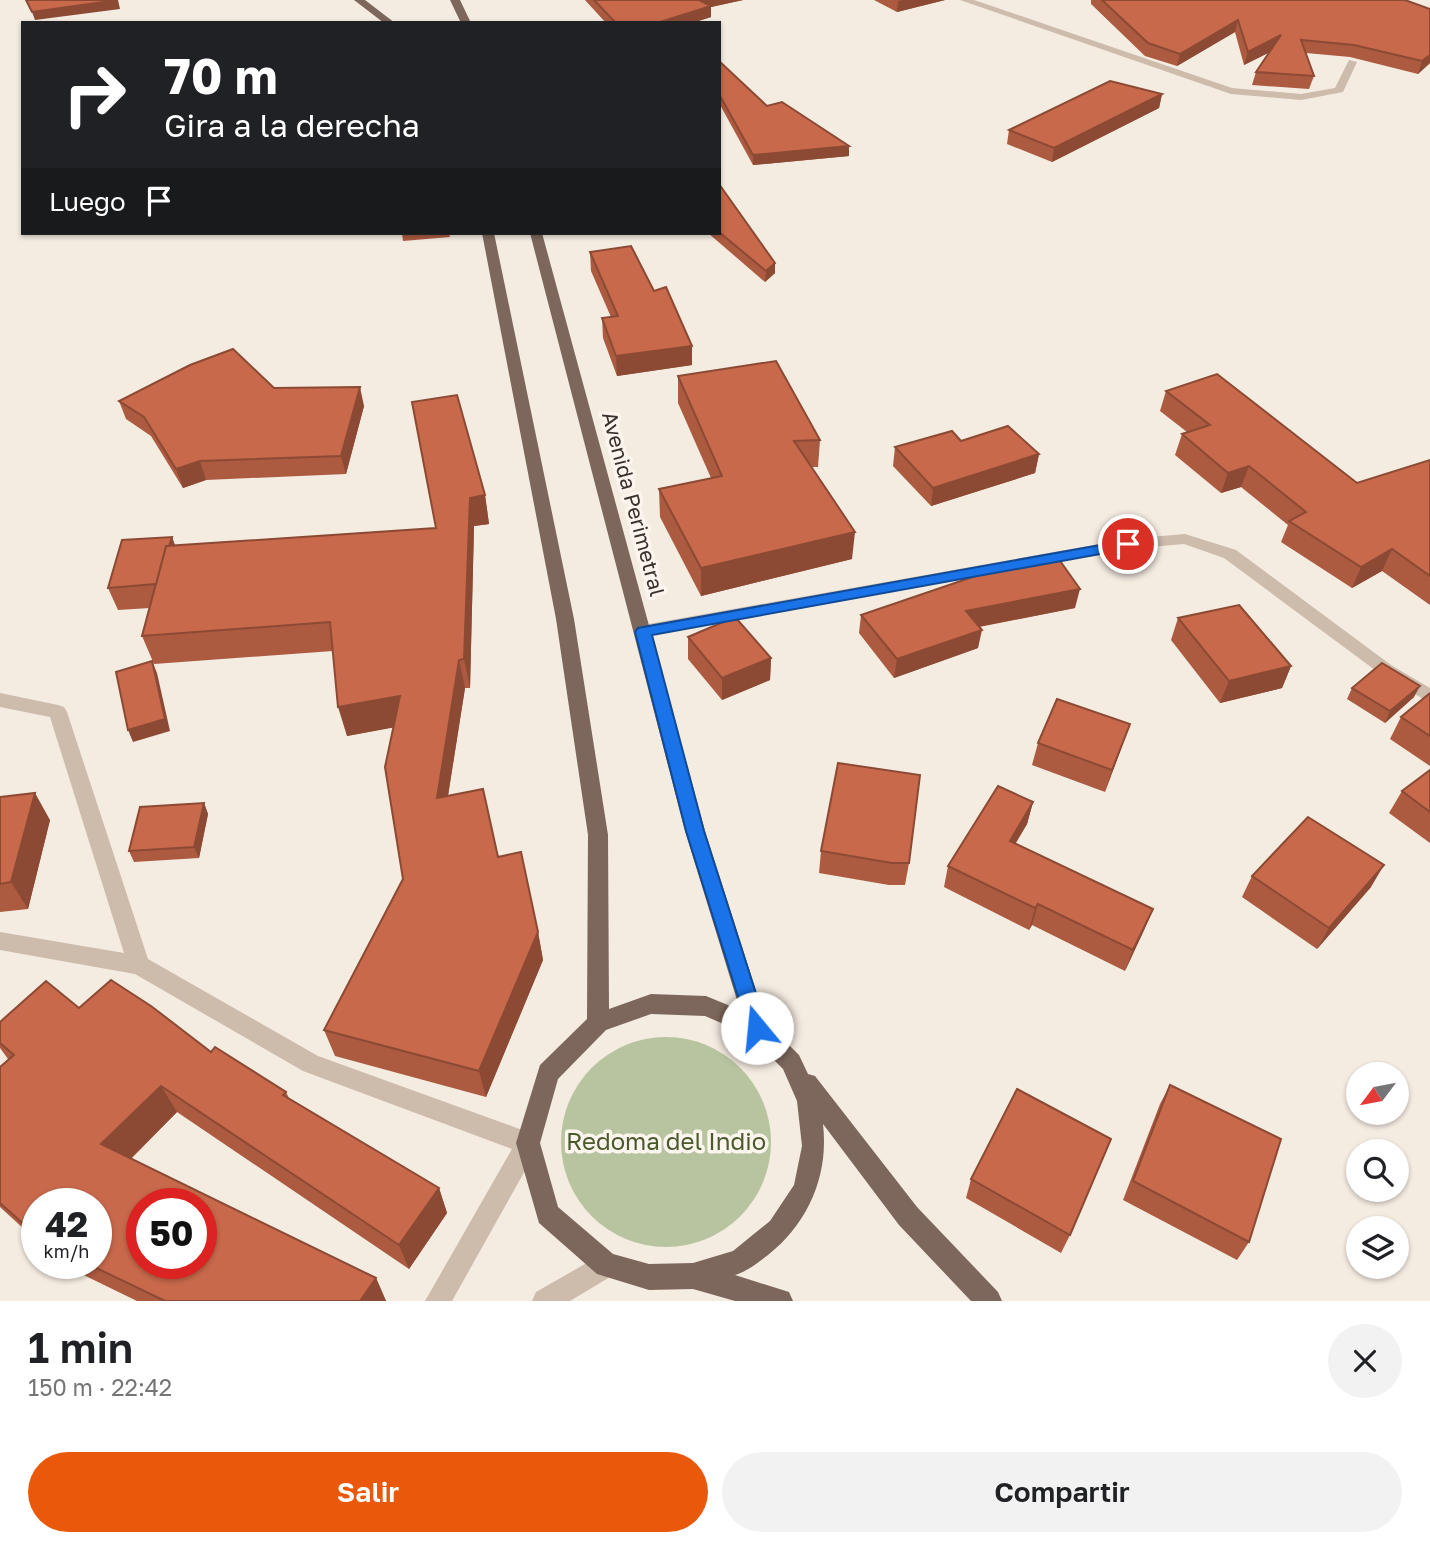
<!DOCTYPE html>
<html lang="es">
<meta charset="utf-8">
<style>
:root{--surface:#fff;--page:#f2f2f2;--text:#202124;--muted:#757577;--accent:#ea580c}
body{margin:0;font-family:"Golos Text",sans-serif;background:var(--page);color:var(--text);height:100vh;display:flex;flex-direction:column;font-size:26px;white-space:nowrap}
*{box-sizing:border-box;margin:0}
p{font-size:23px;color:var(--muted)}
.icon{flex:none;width:38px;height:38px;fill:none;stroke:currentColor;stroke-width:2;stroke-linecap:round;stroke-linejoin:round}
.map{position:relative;height:1301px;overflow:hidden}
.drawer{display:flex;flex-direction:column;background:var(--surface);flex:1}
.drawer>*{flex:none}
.guide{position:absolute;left:21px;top:21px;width:700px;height:214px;border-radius:0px;box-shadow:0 2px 5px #0004;background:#202124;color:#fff;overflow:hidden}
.needle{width:46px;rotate:238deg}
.buttons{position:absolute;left:1346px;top:1062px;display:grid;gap:14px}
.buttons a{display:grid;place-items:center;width:63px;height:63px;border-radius:50%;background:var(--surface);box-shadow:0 2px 5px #0004;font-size:35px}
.speed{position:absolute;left:21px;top:1188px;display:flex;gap:14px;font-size:35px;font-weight:700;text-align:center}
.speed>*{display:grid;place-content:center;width:91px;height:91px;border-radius:50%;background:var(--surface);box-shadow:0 2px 5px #0004;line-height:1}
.speed small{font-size:18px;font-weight:400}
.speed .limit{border:10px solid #d22;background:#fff;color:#111}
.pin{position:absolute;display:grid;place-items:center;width:60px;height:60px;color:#fff;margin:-30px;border:4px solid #fff;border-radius:50%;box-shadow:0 2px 7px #0007}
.me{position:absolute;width:77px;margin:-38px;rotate:343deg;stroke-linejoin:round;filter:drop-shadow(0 0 5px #0008)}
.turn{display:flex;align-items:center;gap:24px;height:147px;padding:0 28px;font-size:32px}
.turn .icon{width:91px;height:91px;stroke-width:2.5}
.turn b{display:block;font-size:49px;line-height:60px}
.then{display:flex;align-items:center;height:66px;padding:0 28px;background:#0003;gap:14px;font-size:26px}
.round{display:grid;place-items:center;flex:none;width:74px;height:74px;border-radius:37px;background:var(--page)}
.overview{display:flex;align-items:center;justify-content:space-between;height:119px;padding:0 28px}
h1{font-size:42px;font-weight:600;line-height:52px}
.cta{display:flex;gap:14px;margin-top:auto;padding:14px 28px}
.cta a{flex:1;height:80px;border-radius:42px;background:var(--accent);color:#fff;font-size:28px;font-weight:600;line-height:80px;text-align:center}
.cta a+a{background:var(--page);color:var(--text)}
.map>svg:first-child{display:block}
.green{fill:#b8c4a0}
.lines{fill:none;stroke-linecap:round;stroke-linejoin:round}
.minor{fill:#cdbbac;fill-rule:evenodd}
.major{fill:#7d675c;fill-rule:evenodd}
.wall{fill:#ac5a40}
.shaded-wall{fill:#8c4a34}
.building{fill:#c8694b;stroke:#8c4a34;stroke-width:2;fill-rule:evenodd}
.route{fill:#1a73e8;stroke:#114b97;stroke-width:2}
.labels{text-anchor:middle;stroke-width:7;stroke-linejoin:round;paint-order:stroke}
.street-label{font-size:21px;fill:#3b302b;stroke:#fbf5ee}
.near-park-label{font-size:24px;fill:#4a5a2e;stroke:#fbf5ee}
</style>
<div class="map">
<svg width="1430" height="1301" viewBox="0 0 1430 1301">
<rect width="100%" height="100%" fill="#f4ebe1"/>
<circle class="green" cx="666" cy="1142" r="105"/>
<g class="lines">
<g class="minor">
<path d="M960,0h14l258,88 69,6 34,-6 14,-28 8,2 -14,30 -42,8 -70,-6z"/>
<path d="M1185,534l51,16 155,115 39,23v15l-51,-30 -155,-115 -40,-14 -56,5 -485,88 -9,-6 9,-6 485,-86z"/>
<path d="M0,693l58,12 6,2 3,5 81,247 170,97 218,79 4,8 -4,8 -84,150h-27l87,-152 -209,-78 -168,-97 -135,-24v-18l124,21 -74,-236 -50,-10z"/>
<path d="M606,1252l9,4 4,9 -4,9 -45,27h-38l4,-9z"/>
</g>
<g class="major">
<path d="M354,0h11l30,23h-11z"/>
<path d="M450,0h10l11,23h-10z"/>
<path d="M482,233h12l80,386 34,216 1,174 42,-15 55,2 34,14 -55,-179 -155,-598h12l163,598 61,191 33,33 9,19 7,2 102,131 81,85 4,9h-31l-72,-76 -76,-101c6,52 -15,99 -55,131 -11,8 -20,16 -33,20l54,17 4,9h-58l-42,-12 -44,1 -52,-16 -58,-51 -23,-80 24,-78 47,-46 1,-184 -32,-216zM651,1014l54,2 44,19 34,34 14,32 5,45 -8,39 -24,36 -37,30 -40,12 -44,1 -36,-10 -55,-47 -18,-64 18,-64 48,-49z"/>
</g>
</g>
<g class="wall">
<path d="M585,0h158l-32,7v10l-19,6h-86z"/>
<path d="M874,0h71l-48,12z"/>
<path d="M1091,0h314l25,63 -12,11 -68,-17 -44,-4 8,23 -5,13 -57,-4 4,-13 14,-20 -26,13 -9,-33 -58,34 -32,-10 -54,-52z"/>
<path d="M719,61l48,45 82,50 -96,9 -34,-62z"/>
<path d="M1162,94l-3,14 -107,54 -45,-18 2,-14z"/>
<path d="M402,233h47l1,4 -47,4z"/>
<path d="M708,233h11l56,40 -10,9z"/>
<path d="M590,252l64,39 38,55v19l-75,11 -14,-38 -1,-20 9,-1 -20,-46z"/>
<path d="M678,376l142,64 -2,27h-6l40,92 -151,37 -41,-79 -1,-28 52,-11 -33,-75z"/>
<path d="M274,388l90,18 -18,68 -140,6 -23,8 -32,-52 -25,-17 -7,-18z"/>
<path d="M1166,391l191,92 73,-23v145l-48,-34 -30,17 -71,-46 7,-17 -47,-38 -20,6 -46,-38 7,-21 5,-2 -27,-21z"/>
<path d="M895,447l144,7 -4,19 -104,33 -38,-40z"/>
<path d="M485,495l4,29 -15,2 -4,162h-5l-17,108 50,61 40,75 5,28 -57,137 -151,-41 -11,-26 79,-151 -9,-152 -47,9 -14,-85 -179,13 -12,-28 8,-28 -32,2 -10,-22 64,-51 3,9 261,-18z"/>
<path d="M1075,608l-96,19 -1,21 -84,30 -35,-45 2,-18z"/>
<path d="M1178,618l113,48 -9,22 -62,15 -49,-63z"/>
<path d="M688,637l83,21 -1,22 -48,20 -34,-41z"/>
<path d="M1352,688l62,9 -29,26 -38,-24z"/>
<path d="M1430,693v73l-40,-27 11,-22z"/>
<path d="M1038,743l84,3 -17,46 -73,-27z"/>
<path d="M1430,770v73l-41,-30 13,-22z"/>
<path d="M0,797l50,23 -22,89 -28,3z"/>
<path d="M1033,802l-6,22 -12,20 138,65 -9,21 -19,41 -93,-46 -3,5 -85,-43 4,-21z"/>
<path d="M204,803l4,11 -9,44 -65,4 -5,-11z"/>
<path d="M821,851l88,12 -4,22h-16l-70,-12z"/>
<path d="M1252,876l119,11 -54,62 -75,-52z"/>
<path d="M79,1008l132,44 75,40 3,6 150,90 8,25 -38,56 -232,-157 -46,47 245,119 10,23h-249l-76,-37h35l-59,-60v37l-37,-34v-140l8,-8 -8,-11v-26z"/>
<path d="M1170,1085l79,157 -12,18 -114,-60 37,-96z"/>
<path d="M971,1179l99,56 -9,18 -95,-55z"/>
</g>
<g class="shaded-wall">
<path d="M118,0l2,9 -85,11 -3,-8z"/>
<path d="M698,0h45l-32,7v10l-19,6h-35z"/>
<path d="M904,0h41l-48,12 1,-11z"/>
<path d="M1238,20l-3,12 -58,34 3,-12z"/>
<path d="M1281,35l-3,13 -34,17 4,-13z"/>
<path d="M1430,55v8l-12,11 4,-13z"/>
<path d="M1162,94l-3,14 -107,54 2,-14z"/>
<path d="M849,146v10l-96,9v-10z"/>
<path d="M775,263v10l-10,9 1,-11z"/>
<path d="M692,346v19l-75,11 -1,-20z"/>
<path d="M360,387l4,19 -18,68 -5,-18z"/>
<path d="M1039,454l-4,19 -104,33 2,-18z"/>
<path d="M200,461l6,19 -23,8 -7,-19z"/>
<path d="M1249,466l-8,21 -20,6 7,-20z"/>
<path d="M485,495l4,29 -15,2 -4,162 -6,-29 6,-161z"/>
<path d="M855,532l-3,27 -151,37v-28z"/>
<path d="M172,537l8,22 -20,25z"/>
<path d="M1392,549l-10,22 -30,17 9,-21z"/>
<path d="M1080,589l-5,19 -113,22 4,-19z"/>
<path d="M982,630l-4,18 -84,30 3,-19z"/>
<path d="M771,658l-1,22 -48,20v-22z"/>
<path d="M459,660l6,28 -22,139 -6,-29z"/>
<path d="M152,661l5,12 13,58 -37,11 -5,-12z"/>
<path d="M1291,666l-9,22 -62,15 9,-22z"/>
<path d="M1420,686l-6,11 -29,26 5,-12z"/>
<path d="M400,696l7,29 -60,11 -9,-29z"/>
<path d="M1130,724l-8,22 -17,46 7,-22z"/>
<path d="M35,793l15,27 -22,89 -17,-27z"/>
<path d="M1033,802l-6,22 -23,39 6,-22z"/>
<path d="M204,803l4,11 -9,44 -5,-11z"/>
<path d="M1384,865l-13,22 -54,62 12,-21z"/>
<path d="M1038,904l-6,21 -3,5 6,-22z"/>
<path d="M1153,909l-9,21 -19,41 8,-21z"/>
<path d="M538,932l5,28 -57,137 -7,-26z"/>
<path d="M161,1086l16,26 -58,58 -18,-26z"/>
<path d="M439,1188l8,25 -38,56 -10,-24z"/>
<path d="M376,1278l10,23h-26z"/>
</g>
<g class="building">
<path d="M26,0h92l-86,12z"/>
<path d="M594,0h105l12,6 -54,17h-41z"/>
<path d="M1102,0h303l25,9v46l-8,6 -68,-16 -53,-5 13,36 -58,-4 25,-37 -33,17 -10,-32 -58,34 -32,-11z"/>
<path d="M719,61l48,45 15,-4 67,44 -96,9 -34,-61z"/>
<path d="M1110,81l52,13 -108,54 -45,-18z"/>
<path d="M719,184l56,79 -9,8 -47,-39z"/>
<path d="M631,246l23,45 12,-4 26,59 -76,10 -14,-38 16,-2 -28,-64z"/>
<path d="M233,349l41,39 86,-1 -19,69 -141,5 -24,8 -32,-52 -25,-16 71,-36z"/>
<path d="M776,361l44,79 -26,1 61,91 -154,36 -42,-79 63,-13 -44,-100z"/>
<path d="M1217,374l140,109 73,-23v116l-38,-27 -31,18 -72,-46 17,-9 -57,-46 -21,7 -46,-39 28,-9 -44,-34z"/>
<path d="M457,395l28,100 -15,3 -6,161 -5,1 -22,138 46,-9 15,68 23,-5 17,80 -59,139 -155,-41 79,-151 -18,-112 15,-71 -62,11 -8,-85 -188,14 24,-90 270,-18 -24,-126z"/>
<path d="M1008,426l31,28 -106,34 -38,-41 57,-16 9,10z"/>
<path d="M172,537l-3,9h-3l-10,38 -48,4 14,-48z"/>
<path d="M1058,558l22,31 -114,22 16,19 -85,29 -36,-44 135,-46z"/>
<path d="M1239,605l52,61 -62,15 -51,-63z"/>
<path d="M735,617l36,41 -49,20 -34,-41z"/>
<path d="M152,661l13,58 -37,11 -12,-58z"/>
<path d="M1382,663l38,23 -30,25 -38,-23z"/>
<path d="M1430,693v43l-29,-19z"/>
<path d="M1057,699l73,25 -18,46 -74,-27z"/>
<path d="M838,763l82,12 -11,88h-17l-71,-12z"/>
<path d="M1430,770v42l-28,-21z"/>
<path d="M998,786l35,16 -23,39 143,68 -20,41 -95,-46 -3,4 -87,-42z"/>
<path d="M35,793l-24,89 -11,2v-87z"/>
<path d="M204,803l-10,44 -65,4 11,-44z"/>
<path d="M1308,817l76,48 -55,63 -77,-52z"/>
<path d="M111,980l40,26 60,46 4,-5 71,45 -3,3 156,93 -40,57 -238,-159 -60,58 275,134 -16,23h-195l-77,-37h8v-60h-59v32l-37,-33v-136l14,-12 -14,-12v-21l46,-41 33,27zM142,1204h59v60h-59z"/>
<path d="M1170,1085l111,54 -32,103 -116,-61z"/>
<path d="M1017,1089l94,50 -41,96 -99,-56z"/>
</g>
<path class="route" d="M1128,540l7,4 -2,4 -481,87 52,196 63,197 -3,7 -7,3 -7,-3 -64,-204 -51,-199 3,-4z"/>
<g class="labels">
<g class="street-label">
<text transform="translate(633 504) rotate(75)" y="7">Avenida Perimetral</text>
</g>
<g class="near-park-label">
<text x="666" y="1150">Redoma del Indio</text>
</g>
</g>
</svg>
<div class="buttons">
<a><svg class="needle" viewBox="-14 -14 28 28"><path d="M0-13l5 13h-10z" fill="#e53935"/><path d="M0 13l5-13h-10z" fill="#757577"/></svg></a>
<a><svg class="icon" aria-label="search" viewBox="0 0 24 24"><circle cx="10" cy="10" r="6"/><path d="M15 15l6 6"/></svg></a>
<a><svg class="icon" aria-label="layers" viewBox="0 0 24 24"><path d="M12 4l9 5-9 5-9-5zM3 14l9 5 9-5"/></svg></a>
</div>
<div class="speed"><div>42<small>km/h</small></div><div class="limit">50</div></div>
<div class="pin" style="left:1128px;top:544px;background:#d93025"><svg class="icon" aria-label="arrive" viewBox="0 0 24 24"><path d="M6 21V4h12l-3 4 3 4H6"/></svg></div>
<svg class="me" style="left:757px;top:1028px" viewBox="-20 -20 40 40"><circle r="19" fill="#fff"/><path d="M0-13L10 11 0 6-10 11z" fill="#1a73e8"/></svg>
<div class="guide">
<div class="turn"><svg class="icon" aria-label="right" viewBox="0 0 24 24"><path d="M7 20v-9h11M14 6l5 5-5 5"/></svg><div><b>70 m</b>Gira a la derecha</div></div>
<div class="then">Luego<svg class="icon" aria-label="arrive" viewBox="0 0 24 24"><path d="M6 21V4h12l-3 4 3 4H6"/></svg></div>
</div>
</div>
<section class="drawer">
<div class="overview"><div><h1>1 min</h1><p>150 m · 22:42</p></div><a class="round"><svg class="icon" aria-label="close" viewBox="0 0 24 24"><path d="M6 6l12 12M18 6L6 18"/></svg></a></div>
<div class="cta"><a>Salir</a><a>Compartir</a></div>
</section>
